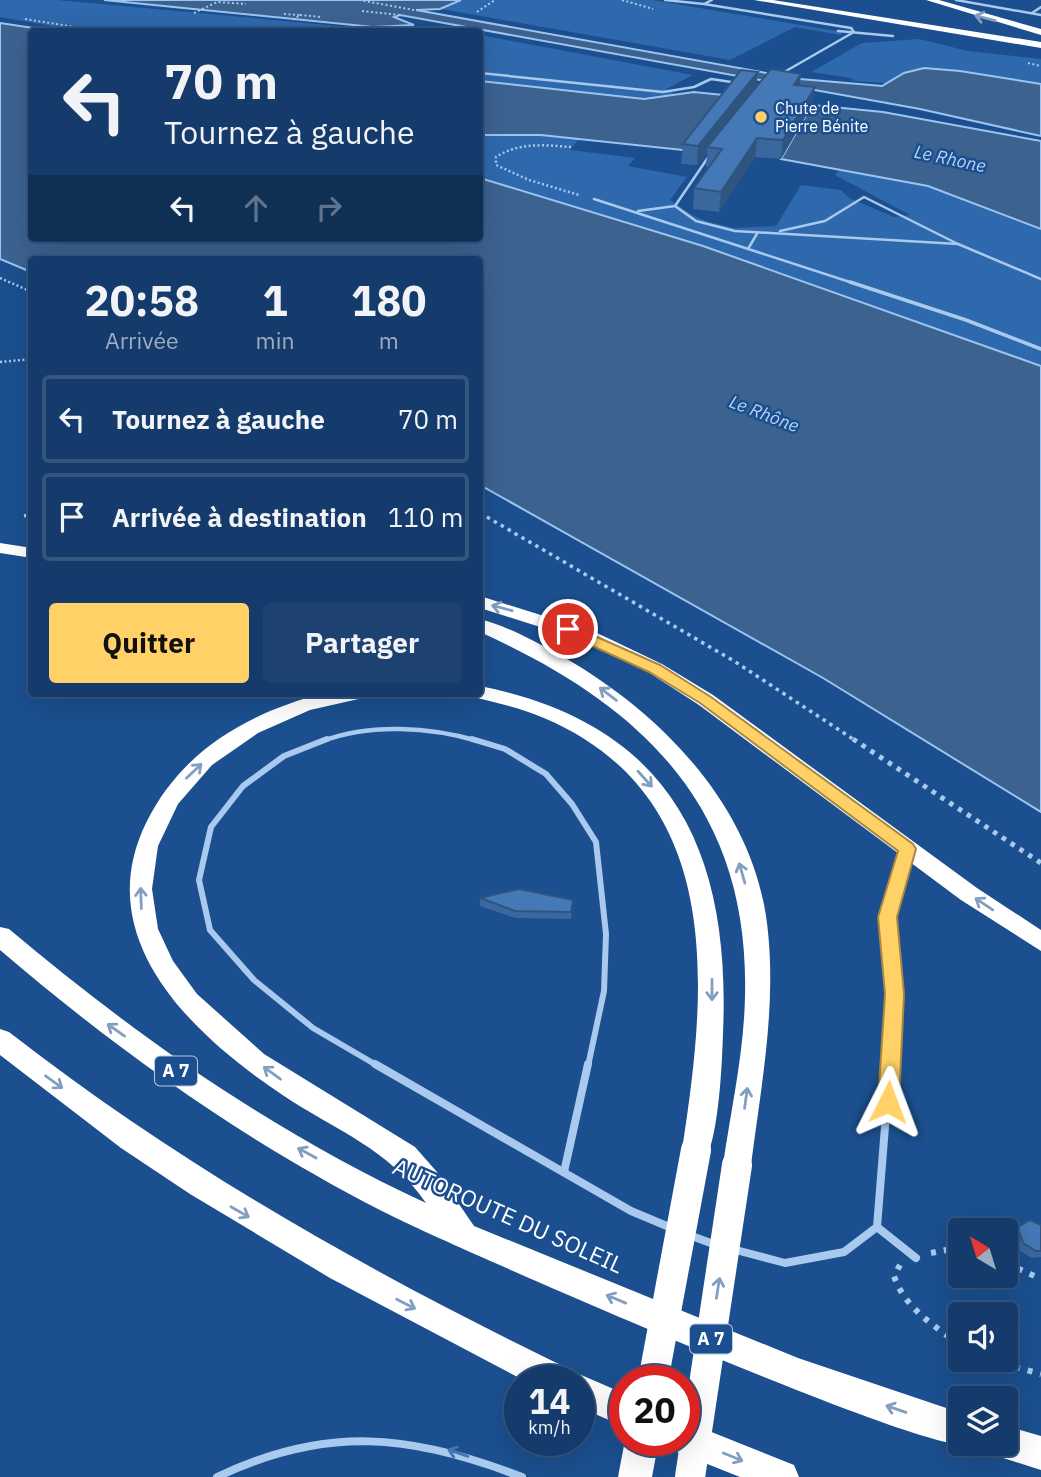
<!DOCTYPE html>
<html lang="fr">
<meta charset="utf-8">
<style>
:root{--surface:#143b6b;--page:#1d4271;--text:#f1f3f6;--muted:#9dadc1;--line:#33557e;--accent:#ffd166}
body{margin:0;font-family:"IBM Plex Sans",sans-serif;background:var(--page);color:var(--text);height:100vh;display:flex;flex-direction:column;font-size:26px;white-space:nowrap}
*{box-sizing:border-box;margin:0}
p{font-size:23px;color:var(--muted)}
.icon{flex:none;width:38px;height:38px;fill:none;stroke:currentColor;stroke-width:2;stroke-linecap:round;stroke-linejoin:round}
.map{position:relative;flex:1;overflow:hidden}
.drawer{position:absolute;left:28px;top:256px;width:455px;height:441px;display:flex;flex-direction:column;background:var(--surface);border-radius:7px;box-shadow:0 7px 28px #0002,0 0 0 2px var(--line)}
.drawer>*{flex:none}
.hud{position:absolute;left:28px;top:28px;width:455px;height:214px;border-radius:7px;box-shadow:0 7px 28px #0002,0 0 0 2px var(--line);background:#143b6b;color:var(--text);overflow:hidden}
.needle{width:46px;rotate:322deg}
.fabs{position:absolute;left:948px;top:1218px;display:grid;gap:14px}
.fabs a{display:grid;place-items:center;width:70px;height:70px;border-radius:7px;background:var(--surface);box-shadow:0 7px 28px #0002,0 0 0 2px var(--line);font-size:35px}
.speed{position:absolute;left:504px;top:1365px;display:flex;gap:14px;font-size:35px;font-weight:700;text-align:center}
.speed>*{display:grid;place-content:center;width:91px;height:91px;border-radius:50%;background:var(--surface);box-shadow:0 7px 28px #0002,0 0 0 2px var(--line);line-height:1}
.speed small{font-size:18px;font-weight:400}
.speed .limit{border:10px solid #d22;background:#fff;color:#111}
.pin{position:absolute;display:grid;place-items:center;width:60px;height:60px;color:#fff;margin:-30px;border:4px solid #fff;border-radius:50%;box-shadow:0 2px 7px #0007}
.me{position:absolute;width:77px;margin:-38px;rotate:3deg;stroke-linejoin:round;filter:drop-shadow(0 0 5px #0008)}
.turn{display:flex;align-items:center;gap:24px;height:147px;padding:0 21px;font-size:32px}
.turn .icon{width:91px;height:91px;stroke-width:2.5}
.turn b{display:block;font-size:49px;line-height:60px}
.lanes{display:flex;align-items:center;height:66px;padding:0 21px;background:#0003;justify-content:center;gap:35px;direction:ltr}
.lanes .off{opacity:.35}
.eta{display:flex;justify-content:space-evenly;align-items:center;height:119px;text-align:center}
.eta b{font-size:42px;font-weight:800;line-height:49px}
.button{display:flex;gap:14px;margin-top:auto;padding:14px 21px}
.button a{flex:1;height:80px;border-radius:7px;background:var(--accent);color:#111;font-size:28px;font-weight:800;line-height:80px;text-align:center}
.button a+a{background:var(--page);color:var(--text)}
ul{padding:0;list-style:none}
li{display:flex;align-items:center;gap:21px;height:88px;margin:0 14px 10px;padding:0 7px;border:4px solid var(--line);border-radius:7px}
li div{flex:1}
li b{display:block;font-size:26px}
li em{font-style:normal}
.map>svg:first-child{display:block}
.green{fill:#2e69ad}
.water{fill:#3c6290;stroke:#9cc4f0;stroke-width:2}
.lines{fill:none;stroke-linecap:round;stroke-linejoin:round}
.path-far4{stroke:#a9c9ee;stroke-width:2;stroke-dasharray:2 2.5;stroke-linecap:butt}
.path-far3{stroke:#a9c9ee;stroke-width:2.5;stroke-dasharray:2 2.5;stroke-linecap:butt}
.path-far2{stroke:#a9c9ee;stroke-width:3.5;stroke-dasharray:3.5 4.5;stroke-linecap:butt}
.path-far1{stroke:#a9c9ee;stroke-width:5;stroke-dasharray:4.5 6;stroke-linecap:butt}
.path{stroke:#a9c9ee;stroke-width:6;stroke-dasharray:5 8;stroke-linecap:butt}
.lane-far4{stroke:#a9c9ee;stroke-width:2.5}
.lane-far3{stroke:#a9c9ee;stroke-width:3.5}
.lane-far2{stroke:#a9c9ee;stroke-width:4.5}
.lane-far1{stroke:#a9c9ee;stroke-width:6}
.lane{stroke:#a9c9ee;stroke-width:8}
.street{stroke:#a9c9ee;stroke-width:2.5}
.highway{fill:#fff;fill-rule:evenodd}
.highway-bridge{stroke:#fff;stroke-width:30}
.wall{fill:#3a679d}
.shaded-wall{fill:#305480}
.building{fill:#4478b7;stroke:#305480;stroke-width:2}
.oneway{stroke:#829ec1}
.oneway2{stroke:#4674ac}
.route{fill:#ffd166;stroke:#a68842;stroke-width:2}
.poi-dot{fill:#ffd166;stroke:#1b4f8f;stroke-width:2.5}
.labels{text-anchor:middle;stroke-width:5;stroke-linejoin:round;paint-order:stroke}
.far-poi-label{font-size:16px;fill:#fff;stroke:#1b4f8f;text-anchor:start}
.far-water-label{font-size:18px;font-style:italic;fill:#b5d3f5;stroke:#1b4f8f}
.shield{fill:#1b4f8f;stroke:#bbcadd;stroke-width:2}
.shield-label{font-size:18px;font-weight:bold;fill:#fff}
.near-street-label{font-size:23px;fill:#fff;stroke:#1b4f8f}
</style>
<div class="map">
<svg width="1041" height="1477" viewBox="0 0 1041 1477">
<rect width="100%" height="100%" fill="#1b4f8f"/>
<g class="green">
<path d="M0,0h57l336,31 -307,1 -86,-15z"/>
<path d="M461,0h191l190,32 -1,3 -46,-8 -65,33 -289,-51z"/>
<path d="M480,35l213,40 -27,14 10,6 -32,4 -164,-18z"/>
<path d="M919,39l49,12 73,8v25l-81,-13 -35,-3 -21,5 -16,10 -34,-2 -3,-3 -40,-6 51,-29z"/>
<path d="M480,135h61l38,4 -9,11 65,8 -7,8 59,11 -17,23 22,15 17,7 25,6 42,-2 25,-41 40,5 8,8 45,19 16,-2 -75,-40 5,-5 88,16 113,43v137l-338,-120 -223,-68z"/>
</g>
<g class="water">
<path d="M104,0h357l-21,9 -24,1 384,69 82,7 22,-13 20,-5 36,3 81,13v52l-121,-27 -520,-94 -6,2 20,8 -41,2z"/>
<path d="M0,23l53,8 -21,1v206h448v-60l223,68 338,120v446l-218,-134 -343,-193v-226h-448l-1,13 -31,-13z"/>
<path d="M480,81l164,18 50,-7 39,4 -41,55 -151,-16h-61z"/>
<path d="M812,105l71,7 158,29v88l-113,-43 -147,-27z"/>
</g>
<g class="lines">
<g class="path-far4">
<path d="M359,0l55,10"/>
<path d="M622,0l31,9"/>
<path d="M362,11l38,4"/>
<path d="M477,12l18,-12"/>
<path d="M194,13l23,-11 29,2"/>
<path d="M284,14l16,1 -9,6"/>
<path d="M300,15l21,2"/>
<path d="M25,19l81,13"/>
<path d="M1028,63l13,3"/>
</g>
<g class="path-far3">
<path d="M571,147c-26,-2 -52,-5 -75,10v8l33,15 50,15"/>
<path d="M0,278l32,14"/>
<path d="M0,362l32,-3"/>
</g>
<g class="path-far2">
<path d="M480,513l254,148 122,80"/>
<path d="M24,516l8,-2"/>
</g>
<path class="path-far1" d="M853,739l188,124"/>
<g class="path">
<path d="M931,1253l30,-6"/>
<path d="M1006,1263l35,16"/>
<path d="M900,1265l-6,11c10,31 41,51 67,69"/>
<path d="M990,1360l51,14"/>
</g>
<g class="lane-far4">
<path d="M1032,13l9,-6"/>
<path d="M838,31l55,5"/>
<path d="M421,32l13,-4"/>
<path d="M480,73l183,19 31,-5 17,-8 27,4"/>
<path d="M779,75l75,-43 -3,-4"/>
<path d="M709,156l-34,50 21,15 39,10 223,13"/>
<path d="M594,199l262,85"/>
<path d="M638,211l37,-5"/>
<path d="M780,231l45,-10 39,-24 94,47 83,35"/>
<path d="M748,249l10,-17"/>
</g>
<path class="lane-far3" d="M850,282l116,38 75,29"/>
<path class="lane-far2" d="M323,741c47,-18 107,-14 155,0"/>
<g class="lane-far1">
<path d="M327,739l-43,17 -41,30 -32,41 -12,53 11,50 44,50 59,48 65,38"/>
<path d="M472,739l33,10 41,25 26,30 24,38 10,92 -2,57 -16,75"/>
<path d="M890,1066l4,-72 -6,-77 17,-63"/>
</g>
<g class="lane">
<path d="M375,1064l256,147 43,18"/>
<path d="M564,1172l24,-108"/>
<path d="M877,1227l39,31"/>
<path d="M689,1235l27,10"/>
<path d="M732,1249l53,14 59,-11 33,-25 13,-163"/>
<path d="M217,1477c109,-52 195,-43 305,0"/>
</g>
<g class="street">
<path d="M665,0l39,4"/>
<path d="M712,0l-8,4 147,24"/>
<path d="M956,0l85,15"/>
</g>
<g class="highway">
<path d="M754,0h19l268,42v6z"/>
<path d="M926,0h13l102,29v6z"/>
<path d="M0,543l32,5v10l-32,-5z"/>
<path d="M480,596l115,36 67,32 51,31 264,193 64,42v21l-80,-51 -262,-195 -51,-33 -67,-32 -101,-32z"/>
<path d="M480,619c30,8 60,25 87,40 99,58 190,153 201,273 8,78 -7,155 -17,233l-4,9 -10,4 -10,-4 -4,-9c8,-56 21,-112 22,-169 5,-189 -103,-291 -265,-364z"/>
<path d="M480,686c191,38 251,164 243,347 -1,32 -4,98 -17,126l-10,3 -10,-3 -4,-9c25,-162 45,-354 -138,-432 -23,-10 -47,-15 -71,-21l-2,-4h9z"/>
<path d="M324,693h42l-3,5 -53,12 -52,23 -46,32 -34,39 -20,42 -6,43 6,40 15,32 24,33 67,60 151,93 22,25 37,54 324,132 163,55v31h7c-34,14 -509,-195 -572,-226 -43,-21 -85,-45 -125,-69 -96,-59 -186,-126 -271,-199v-23l9,2c127,107 265,204 417,274 -37,-54 -89,-72 -142,-107 -90,-60 -195,-156 -138,-273 36,-73 102,-110 178,-130z"/>
<path d="M0,1029l9,3c176,137 362,241 562,338l3,6 5,-2 46,20v33l-46,-20v-26h-54l-195,-103 -140,-84 -69,-46 -121,-93z"/>
<path d="M684,1421l110,44 5,12h-59l-68,-27 -4,-10h16z"/>
<path d="M1006,1426l35,10v34l-47,-15 -4,-11h16z"/>
<path d="M625,1440h34l-7,37h-34z"/>
</g>
<g class="highway-bridge">
<path d="M653,1381l43,-231"/>
<path d="M690,1477l47,-312"/>
</g>
</g>
<g class="wall">
<path d="M801,74l-2,11 13,20 -31,54 -26,-2 -36,55 -26,-3 1,-21 15,-21h-3l1,-14 -10,12 -16,-1 2,-20 73,-57z"/>
<path d="M480,898l93,2 -2,19 -56,-1 -35,-12z"/>
<path d="M1041,1225v32l-9,1 -12,-7 -5,-17 3,-7z"/>
</g>
<g class="shaded-wall">
<path d="M758,72l-2,18 -49,57v6l-10,12 1,-19z"/>
<path d="M801,74l-2,18 -5,-7z"/>
<path d="M815,87l-3,18 -31,54 2,-19z"/>
<path d="M757,138l-2,19 -36,55 2,-20z"/>
</g>
<g class="building">
<path d="M771,69l30,5 -7,11 21,2 -32,53 -26,-2 -36,54 -27,-4 28,-39 -15,-2z"/>
<path d="M741,70l17,2 -60,74 -15,-2z"/>
<path d="M519,889l54,11 -2,12 -56,-1 -35,-13z"/>
<path d="M1030,1220l11,5v26h-5l-13,-8 -5,-16z"/>
</g>
<defs><path id="oneway-shaft" d="M-6 0H5M1.5-3L5.5 0L1.5 3" fill="none" stroke-width="1.6" stroke-linecap="round" stroke-linejoin="round" transform="scale(1.75)"/></defs>
<g class="oneway">
<use href="#oneway-shaft" transform="translate(985 18) rotate(-165)"/>
<use href="#oneway-shaft" transform="translate(502 608) rotate(-165)"/>
<use href="#oneway-shaft" transform="translate(608 694) rotate(-143)"/>
<use href="#oneway-shaft" transform="translate(194 771) rotate(-43)"/>
<use href="#oneway-shaft" transform="translate(645 779) rotate(48)"/>
<use href="#oneway-shaft" transform="translate(742 873) rotate(-106)"/>
<use href="#oneway-shaft" transform="translate(141 898) rotate(-92)"/>
<use href="#oneway-shaft" transform="translate(984 904) rotate(-146)"/>
<use href="#oneway-shaft" transform="translate(712 990) rotate(90)"/>
<use href="#oneway-shaft" transform="translate(116 1030) rotate(-145)"/>
<use href="#oneway-shaft" transform="translate(272 1073) rotate(-144)"/>
<use href="#oneway-shaft" transform="translate(54 1082) rotate(36)"/>
<use href="#oneway-shaft" transform="translate(746 1098) rotate(-82)"/>
<use href="#oneway-shaft" transform="translate(307 1153) rotate(-151)"/>
<use href="#oneway-shaft" transform="translate(240 1212) rotate(30)"/>
<use href="#oneway-shaft" transform="translate(718 1288) rotate(-81)"/>
<use href="#oneway-shaft" transform="translate(616 1299) rotate(-157)"/>
<use href="#oneway-shaft" transform="translate(406 1304) rotate(27)"/>
<use href="#oneway-shaft" transform="translate(896 1409) rotate(-161)"/>
<use href="#oneway-shaft" transform="translate(733 1457) rotate(22)"/>
</g>
<use class="oneway2" href="#oneway-shaft" transform="translate(458 1453) rotate(-161)"/>
<path class="route" d="M568,624l92,41 51,32 202,147 3,5 -19,68 7,77 -5,108 -3,7 -8,2 -7,-2 -3,-7 7,-108 -7,-77 20,-66 -198,-148 -51,-31 -87,-40 -2,-3z"/>
<circle class="poi-dot" cx="761" cy="117" r="7"/>
<g class="labels">
<g class="far-poi-label">
<text x="775" y="114">Chute de<tspan x="775" dy="18">Pierre Bénite</tspan></text>
</g>
<g class="far-water-label">
<text transform="translate(950 159) rotate(12)" y="6">Le Rhone</text>
<text transform="translate(764 414) rotate(21)" y="6">Le Rhône</text>
</g>
<g class="shield">
<rect x="155" y="1056.5" width="42" height="29" rx="5"/>
<rect x="690" y="1324.5" width="42" height="29" rx="5"/>
</g>
<g class="shield-label">
<text x="176" y="1077">A 7</text>
<text x="711" y="1345">A 7</text>
</g>
<g class="near-street-label">
<text transform="translate(508 1216) rotate(24)" y="8">AUTOROUTE DU SOLEIL</text>
</g>
</g>
</svg>
<div class="fabs">
<a><svg class="needle" viewBox="-14 -14 28 28"><path d="M0-13l5 13h-10z" fill="#e53935"/><path d="M0 13l5-13h-10z" fill="#9dadc1"/></svg></a>
<a><svg class="icon" aria-label="sound" viewBox="0 0 24 24"><path d="M4 9h4l5-4v14l-5-4H4zM17 9q2 3 0 6"/></svg></a>
<a><svg class="icon" aria-label="layers" viewBox="0 0 24 24"><path d="M12 4l9 5-9 5-9-5zM3 14l9 5 9-5"/></svg></a>
</div>
<div class="speed"><div>14<small>km/h</small></div><div class="limit">20</div></div>
<div class="pin" style="left:568px;top:629px;background:#d93025"><svg class="icon" aria-label="arrive" viewBox="0 0 24 24"><path d="M6 21V4h12l-3 4 3 4H6"/></svg></div>
<svg class="me" style="left:888px;top:1102px" viewBox="-20 -20 40 40"><path d="M0-17L14 15 0 8-14 15z" fill="#ffd166" stroke="#fff" stroke-width="4"/></svg>
<div class="hud">
<div class="turn"><svg class="icon" aria-label="left" viewBox="0 0 24 24"><path d="M17 20v-9H6M10 6l-5 5 5 5"/></svg><div><b>70 m</b>Tournez à gauche</div></div>
<div class="lanes"><svg class="icon" aria-label="left" viewBox="0 0 24 24"><path d="M17 20v-9H6M10 6l-5 5 5 5"/></svg><svg class="icon off" aria-label="ahead" viewBox="0 0 24 24"><path d="M12 20V5M6 11l6-6 6 6"/></svg><svg class="icon off" aria-label="right" viewBox="0 0 24 24"><path d="M7 20v-9h11M14 6l5 5-5 5"/></svg></div>
</div>
<section class="drawer">
<div class="eta">
<div><b>20:58</b><p>Arrivée</p></div>
<div><b>1</b><p>min</p></div>
<div><b>180</b><p>m</p></div>
</div>
<ul>
<li><svg class="icon" aria-label="left" viewBox="0 0 24 24"><path d="M17 20v-9H6M10 6l-5 5 5 5"/></svg><div><b>Tournez à gauche</b></div><em>70 m</em></li>
<li><svg class="icon" aria-label="arrive" viewBox="0 0 24 24"><path d="M6 21V4h12l-3 4 3 4H6"/></svg><div><b>Arrivée à destination</b></div><em>110 m</em></li>
</ul>
<div class="button"><a>Quitter</a><a>Partager</a></div>
</section>
</div>
